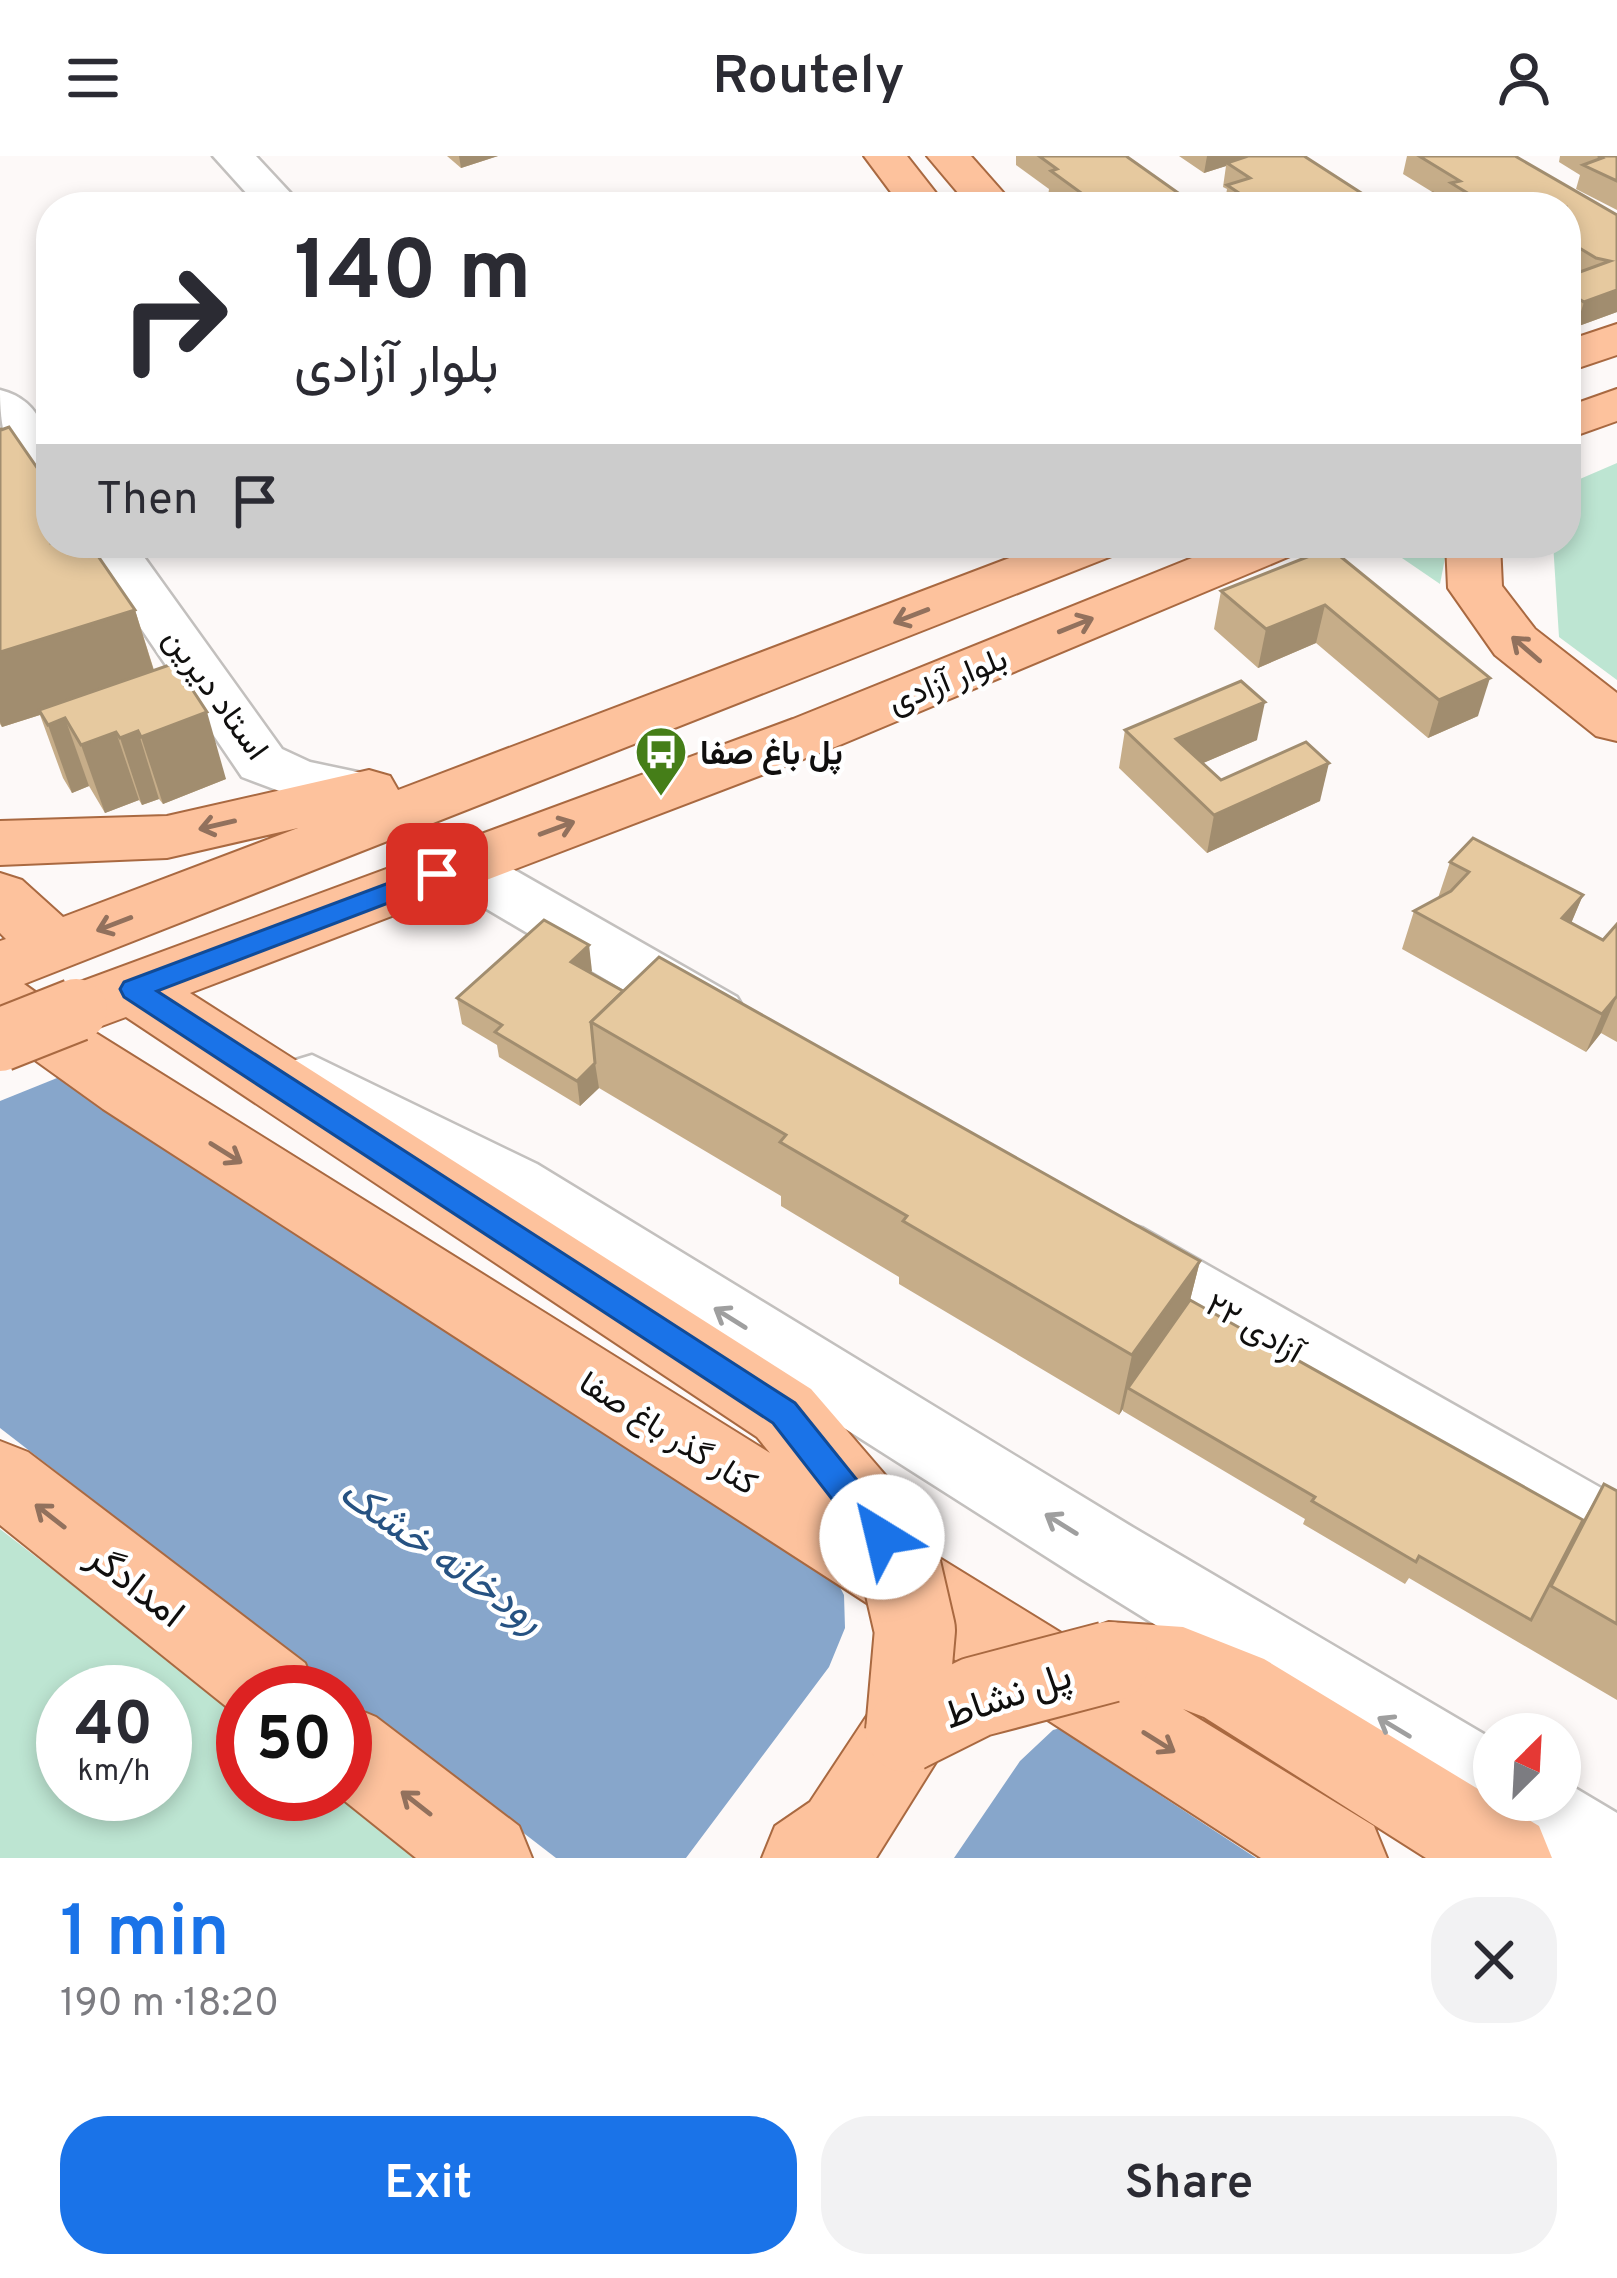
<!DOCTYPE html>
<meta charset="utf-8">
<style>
:root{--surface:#fff;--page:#f2f2f3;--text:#2b2b33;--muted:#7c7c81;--accent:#1a73e8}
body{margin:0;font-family:Overpass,Vazirmatn,sans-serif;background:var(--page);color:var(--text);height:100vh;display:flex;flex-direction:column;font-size:45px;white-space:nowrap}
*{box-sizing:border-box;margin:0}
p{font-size:39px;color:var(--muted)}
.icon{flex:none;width:66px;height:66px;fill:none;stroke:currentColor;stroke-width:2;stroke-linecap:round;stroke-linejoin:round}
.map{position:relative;height:1702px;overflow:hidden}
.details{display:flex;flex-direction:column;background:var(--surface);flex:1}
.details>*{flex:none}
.top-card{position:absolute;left:36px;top:36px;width:1545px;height:366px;border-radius:48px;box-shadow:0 6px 18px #0003;background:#fff;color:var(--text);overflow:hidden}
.needle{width:78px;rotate:24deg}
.buttons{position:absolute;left:1473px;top:1557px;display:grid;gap:24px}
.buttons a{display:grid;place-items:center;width:108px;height:108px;border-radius:50%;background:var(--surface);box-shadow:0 6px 18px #0003;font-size:60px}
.speed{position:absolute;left:36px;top:1509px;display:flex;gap:24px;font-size:60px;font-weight:700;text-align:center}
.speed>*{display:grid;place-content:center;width:156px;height:156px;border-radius:50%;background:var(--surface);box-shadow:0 6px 18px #0003;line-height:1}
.speed small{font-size:30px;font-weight:400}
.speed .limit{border:18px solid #d22;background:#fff;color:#111}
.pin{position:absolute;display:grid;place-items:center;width:102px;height:102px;color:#fff;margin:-51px;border-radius:24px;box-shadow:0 6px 18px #0006}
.me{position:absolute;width:132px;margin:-66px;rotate:324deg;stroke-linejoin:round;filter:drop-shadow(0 0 9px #0008)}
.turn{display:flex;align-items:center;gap:42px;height:252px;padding:0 60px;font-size:54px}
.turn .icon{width:156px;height:156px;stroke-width:2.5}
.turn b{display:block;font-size:84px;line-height:102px}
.then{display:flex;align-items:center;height:114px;padding:0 60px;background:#0003;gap:24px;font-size:45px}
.round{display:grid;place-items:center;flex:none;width:126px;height:126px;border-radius:48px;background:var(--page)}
.overview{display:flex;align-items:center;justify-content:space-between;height:204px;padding:0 60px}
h1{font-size:72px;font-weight:600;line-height:90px;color:var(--accent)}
.action{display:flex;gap:24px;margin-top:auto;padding:24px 60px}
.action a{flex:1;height:138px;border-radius:48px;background:var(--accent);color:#fff;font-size:48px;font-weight:600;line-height:138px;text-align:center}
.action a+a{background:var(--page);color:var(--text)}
header{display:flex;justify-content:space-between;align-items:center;height:156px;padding:0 60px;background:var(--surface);font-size:54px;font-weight:600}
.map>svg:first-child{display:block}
.green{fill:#bde5d2;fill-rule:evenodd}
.water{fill:#87a6cb}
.pier{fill:#fdf9f8}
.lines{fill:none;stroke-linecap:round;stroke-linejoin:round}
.minor-casing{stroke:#c3c0be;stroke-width:5}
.major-casing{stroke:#a96941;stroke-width:4}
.minor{fill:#fff;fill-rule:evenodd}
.major{fill:#fdc29d;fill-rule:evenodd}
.major-bridge-far1-casing{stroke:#a96941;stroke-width:66;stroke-linecap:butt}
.major-bridge-casing{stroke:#a96941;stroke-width:84;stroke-linecap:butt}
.major-bridge-far1{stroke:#fdc29d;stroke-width:62}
.major-bridge{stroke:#fdc29d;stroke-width:80}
.wall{fill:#c6ad89}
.shaded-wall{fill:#a18d6f}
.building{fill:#e6c99f;stroke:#a18d6f;stroke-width:3}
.oneway{stroke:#92715d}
.oneway2{stroke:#9f9f9f}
.route{fill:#1a73e8;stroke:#114b97;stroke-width:3}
.labels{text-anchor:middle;stroke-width:9;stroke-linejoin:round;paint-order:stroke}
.street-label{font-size:33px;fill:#100f0e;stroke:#fff}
.poi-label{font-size:33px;font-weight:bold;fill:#100f0e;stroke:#fff;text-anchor:start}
.near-street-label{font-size:39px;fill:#100f0e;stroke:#fff}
.near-water-label{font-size:42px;font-style:italic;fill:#265282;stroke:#fff}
</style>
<header><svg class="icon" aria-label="menu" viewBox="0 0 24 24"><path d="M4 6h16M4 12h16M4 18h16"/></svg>Routely<svg class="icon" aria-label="person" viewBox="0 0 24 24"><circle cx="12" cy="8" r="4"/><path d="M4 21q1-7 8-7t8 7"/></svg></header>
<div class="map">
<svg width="1617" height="1702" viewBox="0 0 1617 1702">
<rect width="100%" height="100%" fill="#fdf9f8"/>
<g class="green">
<path d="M1617,307v217l-58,-43 -6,-94h13v-58z"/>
<path d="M1380,387h68l-8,41z"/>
<path d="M0,1373l243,188v77h99l83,64h-425zM63,1536h102v102h-102z"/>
</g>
<path class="water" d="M0,877l1256,825h-700l-556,-430z"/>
<g class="pier">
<path d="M0,871l67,47 -67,27z"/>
<path d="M830,1412l238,158 -15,4 -33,31 -66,97h-268l143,-191 16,-39 -1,-33z"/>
</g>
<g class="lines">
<g class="minor-casing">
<g id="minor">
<path d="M213,0h43l40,43 -6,8h-31z"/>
<path d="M0,234c46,11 51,55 51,95 -45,-11 -51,-56 -51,-95z"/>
<path d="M83,387h51l148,206 28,13 71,15 9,14 -9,14 -20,6 -63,-13 -56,-21z"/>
<path d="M457,687l21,6 259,148 10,17 -10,17 -22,7 -22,-7 -257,-152 -9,-15 9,-15z"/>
<path d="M312,899l225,109 592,361 365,215v60h66v-21l57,34v45h-85l-457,-283 -586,-373 -200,-104 -9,-18 9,-18z"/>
<path d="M1117,1063l25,9 475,269v75l-27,-10 -498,-294 -10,-20 10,-20z"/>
</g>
</g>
<g class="major-casing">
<g id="major">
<path d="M864,0h43l40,51h-45z"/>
<path d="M927,0h44l45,51h-46z"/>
<path d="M1617,168v31l-51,17v-31z"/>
<path d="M1617,233v32l-51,18v-32z"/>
<path d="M1049,387h76l-8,11 -1093,430 24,17 5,-9 740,-273 436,-176h74l-8,11 -460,193 -645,246 621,396 81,94 12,26 -10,21 182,112 3,-9 30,-11 74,5 81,32 275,167 13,32h-126l-222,-141 -21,-8 191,117 13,32h-126l-1158,-749 -103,-74v-94l6,-2 -6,-6v-60l22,7 41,37 235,-89 -131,30 -167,7v-44l167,-5 202,-46 21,6 8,14zM126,861l631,420 13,16 -679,-423z"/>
<path d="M1446,387h54l2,43 33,43 82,64v48l-21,-5 -101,-81 -47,-67z"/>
<path d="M0,1285l28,11 277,211 12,29h-74v28l-243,-195z"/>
<path d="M906,1534l30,12 13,30 -13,30 -60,96h-114l13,-32 35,-24 66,-100z"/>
<path d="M345,1548l31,13 143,109 13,32h-116l-80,-64h9z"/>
</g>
</g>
<use href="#minor" class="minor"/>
<use href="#major" class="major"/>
<g class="major-bridge-far1-casing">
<path id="major-bridge-far1" d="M0,884l76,-30"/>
</g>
<g class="major-bridge-casing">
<g id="major-bridge">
<path d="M864,1353l36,56 15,65 -9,102"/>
<path d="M906,1576l70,-35 133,-35"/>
</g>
</g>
<use href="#major-bridge-far1" class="major-bridge-far1"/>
<use href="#major-bridge" class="major-bridge"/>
</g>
<g class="wall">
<path d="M447,0h51l-37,12z"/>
<path d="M1016,0h110l72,51h-134l-16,-11 1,-7 -33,-24z"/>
<path d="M1179,0h125l79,51h-159l3,-18 -4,-2 3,-21 -22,7z"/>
<path d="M1407,0h108l102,59v97l-41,15 -10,-6v-44l7,-3 -7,-4v-63h-172l53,-6 -44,-27z"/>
<path d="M1555,0h62v54l-41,-21 4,-14 -21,-13 1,-6z"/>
<path d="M0,272l135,182 19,60 72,109 -63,25 -4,-5 -17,6 -3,-5 -34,13 -16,-27 -17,7 -9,-15 -23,-63 -38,12 -2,-3z"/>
<path d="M1330,392l148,168 -50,22 -112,-95 -58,25 -44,-39 7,-38z"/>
<path d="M1125,574l132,10 -54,23 18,17 99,21 -113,52 -88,-85z"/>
<path d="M1450,706l133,33 -12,28 32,17 14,-16v118l-16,-9 -15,19 -184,-103 12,-38 24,-13z"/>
<path d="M589,789l1,27 33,19 577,270 -10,39 393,220 21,-36 13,7v209l-208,-122 -4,6 -102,-60 2,-5 -182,-108v-2l-4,6 -220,-131v-7l-118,-71v-10l-182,-108 -19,18 -81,-49 -2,-12 -35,-21 -5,-26z"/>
</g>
<g class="shaded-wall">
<path d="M459,0h39l-37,12z"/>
<path d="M1207,0h51l-31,7 -1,3 -22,7z"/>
<path d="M1491,40l-3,11h-10l1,-7z"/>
<path d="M1617,134v22l-41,15 8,-25z"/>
<path d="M1325,449l-9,38 -58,25 8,-39z"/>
<path d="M135,454l21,68 -154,49 -2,-5v-70z"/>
<path d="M1490,522l-12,38 -50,22 11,-38z"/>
<path d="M1265,546l-8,38 -84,36 3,-37z"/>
<path d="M207,556l19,67 -63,25 -22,-67z"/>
<path d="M65,562l24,68 -17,7 -24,-68z"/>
<path d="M138,575l21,68 -17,6 -22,-67z"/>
<path d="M116,576l23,68 -34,13 -24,-68z"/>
<path d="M1329,607l-9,38 -113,52 7,-38z"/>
<path d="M1583,739l-16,38 -5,-15z"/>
<path d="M589,789l3,26 -17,16 -4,-25z"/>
<path d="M1617,840l-16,37 -15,19 16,-38z"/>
<path d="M595,907l4,25 -19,18 -3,-25z"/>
<path d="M1200,1105l-16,63 -56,64 -5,21 -4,6 13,-60z"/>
</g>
<g class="building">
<path d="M1039,0h87l72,51h-85l-25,-9 -37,-27 6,-2z"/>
<path d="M1248,0h56l79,51h-123l-33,-22 23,-7 -23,-15z"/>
<path d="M1419,0h96l102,59v75l-33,12 -18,-11v-14l44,-16 -14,-3 -30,-18v-33h-56l-19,-11 -12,4 -28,-17 9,-2z"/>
<path d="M1598,0h19v25l-34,-16 19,-7z"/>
<path d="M1433,37l24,14h-63z"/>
<path d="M9,271l42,61v55h38l46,67 -135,42v-224l1,2z"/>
<path d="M1330,392l160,130 -51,22 -114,-95 -59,24 -45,-38z"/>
<path d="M175,507l32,49 -66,25 -3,-6 -18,7 -4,-6 -35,13 -16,-27 -17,7 -9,-15z"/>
<path d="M1241,525l24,21 -89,37 45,41 85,-38 23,21 -115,52 -89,-85z"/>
<path d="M1473,682l110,57 -21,23 41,22 14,-16v72l-15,18 -188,-103 37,-20 18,-19 -19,-10z"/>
<path d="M544,764l45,25 -18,17 52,29 -32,31 4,41 -18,18 -82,-49 7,-7 -45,-27z"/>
<path d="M659,801l541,304 -68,94 -229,-134 4,-5 -127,-74 6,-7 -195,-113z"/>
<path d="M1190,1144l393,220 -52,100 -112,-64 -3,6 -104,-61 3,-4 -187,-109z"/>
<path d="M1604,1328l13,7v133l-66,-38z"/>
</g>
<defs><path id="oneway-shaft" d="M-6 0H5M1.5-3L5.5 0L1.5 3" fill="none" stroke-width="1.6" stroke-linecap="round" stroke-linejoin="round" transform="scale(3)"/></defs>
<g class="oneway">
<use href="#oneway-shaft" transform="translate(911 460) rotate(159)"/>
<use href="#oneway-shaft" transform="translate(1076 469) rotate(-22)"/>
<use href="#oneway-shaft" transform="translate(1526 493) rotate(-139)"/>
<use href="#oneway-shaft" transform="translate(217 669) rotate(167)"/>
<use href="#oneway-shaft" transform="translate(557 672) rotate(-20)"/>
<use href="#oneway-shaft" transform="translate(114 768) rotate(159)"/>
<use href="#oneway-shaft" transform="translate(226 997) rotate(32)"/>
<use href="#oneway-shaft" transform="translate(50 1360) rotate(-142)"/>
<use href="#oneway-shaft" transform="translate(1159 1586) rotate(32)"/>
<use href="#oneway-shaft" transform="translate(416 1647) rotate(-142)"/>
</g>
<g class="oneway2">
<use href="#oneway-shaft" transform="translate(730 1162) rotate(-148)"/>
<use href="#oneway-shaft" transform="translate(1061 1368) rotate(-148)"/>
<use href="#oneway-shaft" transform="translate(1394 1571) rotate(-149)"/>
</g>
<path class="route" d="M437,709l13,9 -4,7 -289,110 638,412 99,123 5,11 -5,11 -12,5 -12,-5 -97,-125 -649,-426 -4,-8 4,-7z"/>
<defs>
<g id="bus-pin" transform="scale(2.7)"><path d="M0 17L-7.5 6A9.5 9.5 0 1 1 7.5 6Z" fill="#457e18" stroke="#fff"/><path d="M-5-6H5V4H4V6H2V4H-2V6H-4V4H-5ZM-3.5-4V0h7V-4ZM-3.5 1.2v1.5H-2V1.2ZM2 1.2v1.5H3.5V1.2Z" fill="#fff"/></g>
</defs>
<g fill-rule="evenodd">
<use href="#bus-pin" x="661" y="596"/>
</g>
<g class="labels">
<g class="street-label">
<text transform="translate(947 523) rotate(-22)" y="12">بلوار آزادی</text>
<text transform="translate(217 537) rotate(54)" y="12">استاد دیرین</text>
<text transform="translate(1255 1171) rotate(30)" y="12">آزادی ۲۲</text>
<text transform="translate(669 1276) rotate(32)" y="12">کنار گذر باغ صفا</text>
</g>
<g class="poi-label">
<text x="700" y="608">پل باغ صفا</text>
</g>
<g class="near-street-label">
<text transform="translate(137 1428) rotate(38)" y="14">امدادگر</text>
<text transform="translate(1007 1538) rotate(-19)" y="14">پل نشاط</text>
</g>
<g class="near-water-label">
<text transform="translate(443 1398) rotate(35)" y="15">رودخانه خشک</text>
</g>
</g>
</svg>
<div class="buttons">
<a><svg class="needle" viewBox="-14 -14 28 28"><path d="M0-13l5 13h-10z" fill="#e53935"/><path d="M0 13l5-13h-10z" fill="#7c7c81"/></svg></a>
</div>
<div class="speed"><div>40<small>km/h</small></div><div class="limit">50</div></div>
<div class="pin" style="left:437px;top:718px;background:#d93025"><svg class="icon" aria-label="arrive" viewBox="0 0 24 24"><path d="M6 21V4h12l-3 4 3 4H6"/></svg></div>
<svg class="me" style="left:882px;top:1381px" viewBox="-20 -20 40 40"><circle r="19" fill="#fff"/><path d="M0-13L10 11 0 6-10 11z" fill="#1a73e8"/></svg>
<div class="top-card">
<div class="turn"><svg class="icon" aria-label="right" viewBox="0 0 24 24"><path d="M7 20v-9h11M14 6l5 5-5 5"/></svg><div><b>140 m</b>بلوار آزادی</div></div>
<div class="then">Then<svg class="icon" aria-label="arrive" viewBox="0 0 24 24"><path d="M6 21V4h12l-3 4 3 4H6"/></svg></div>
</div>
</div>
<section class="details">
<div class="overview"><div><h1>1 min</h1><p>190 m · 18:20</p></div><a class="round"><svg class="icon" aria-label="close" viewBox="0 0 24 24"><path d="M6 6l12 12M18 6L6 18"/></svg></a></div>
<div class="action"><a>Exit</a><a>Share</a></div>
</section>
